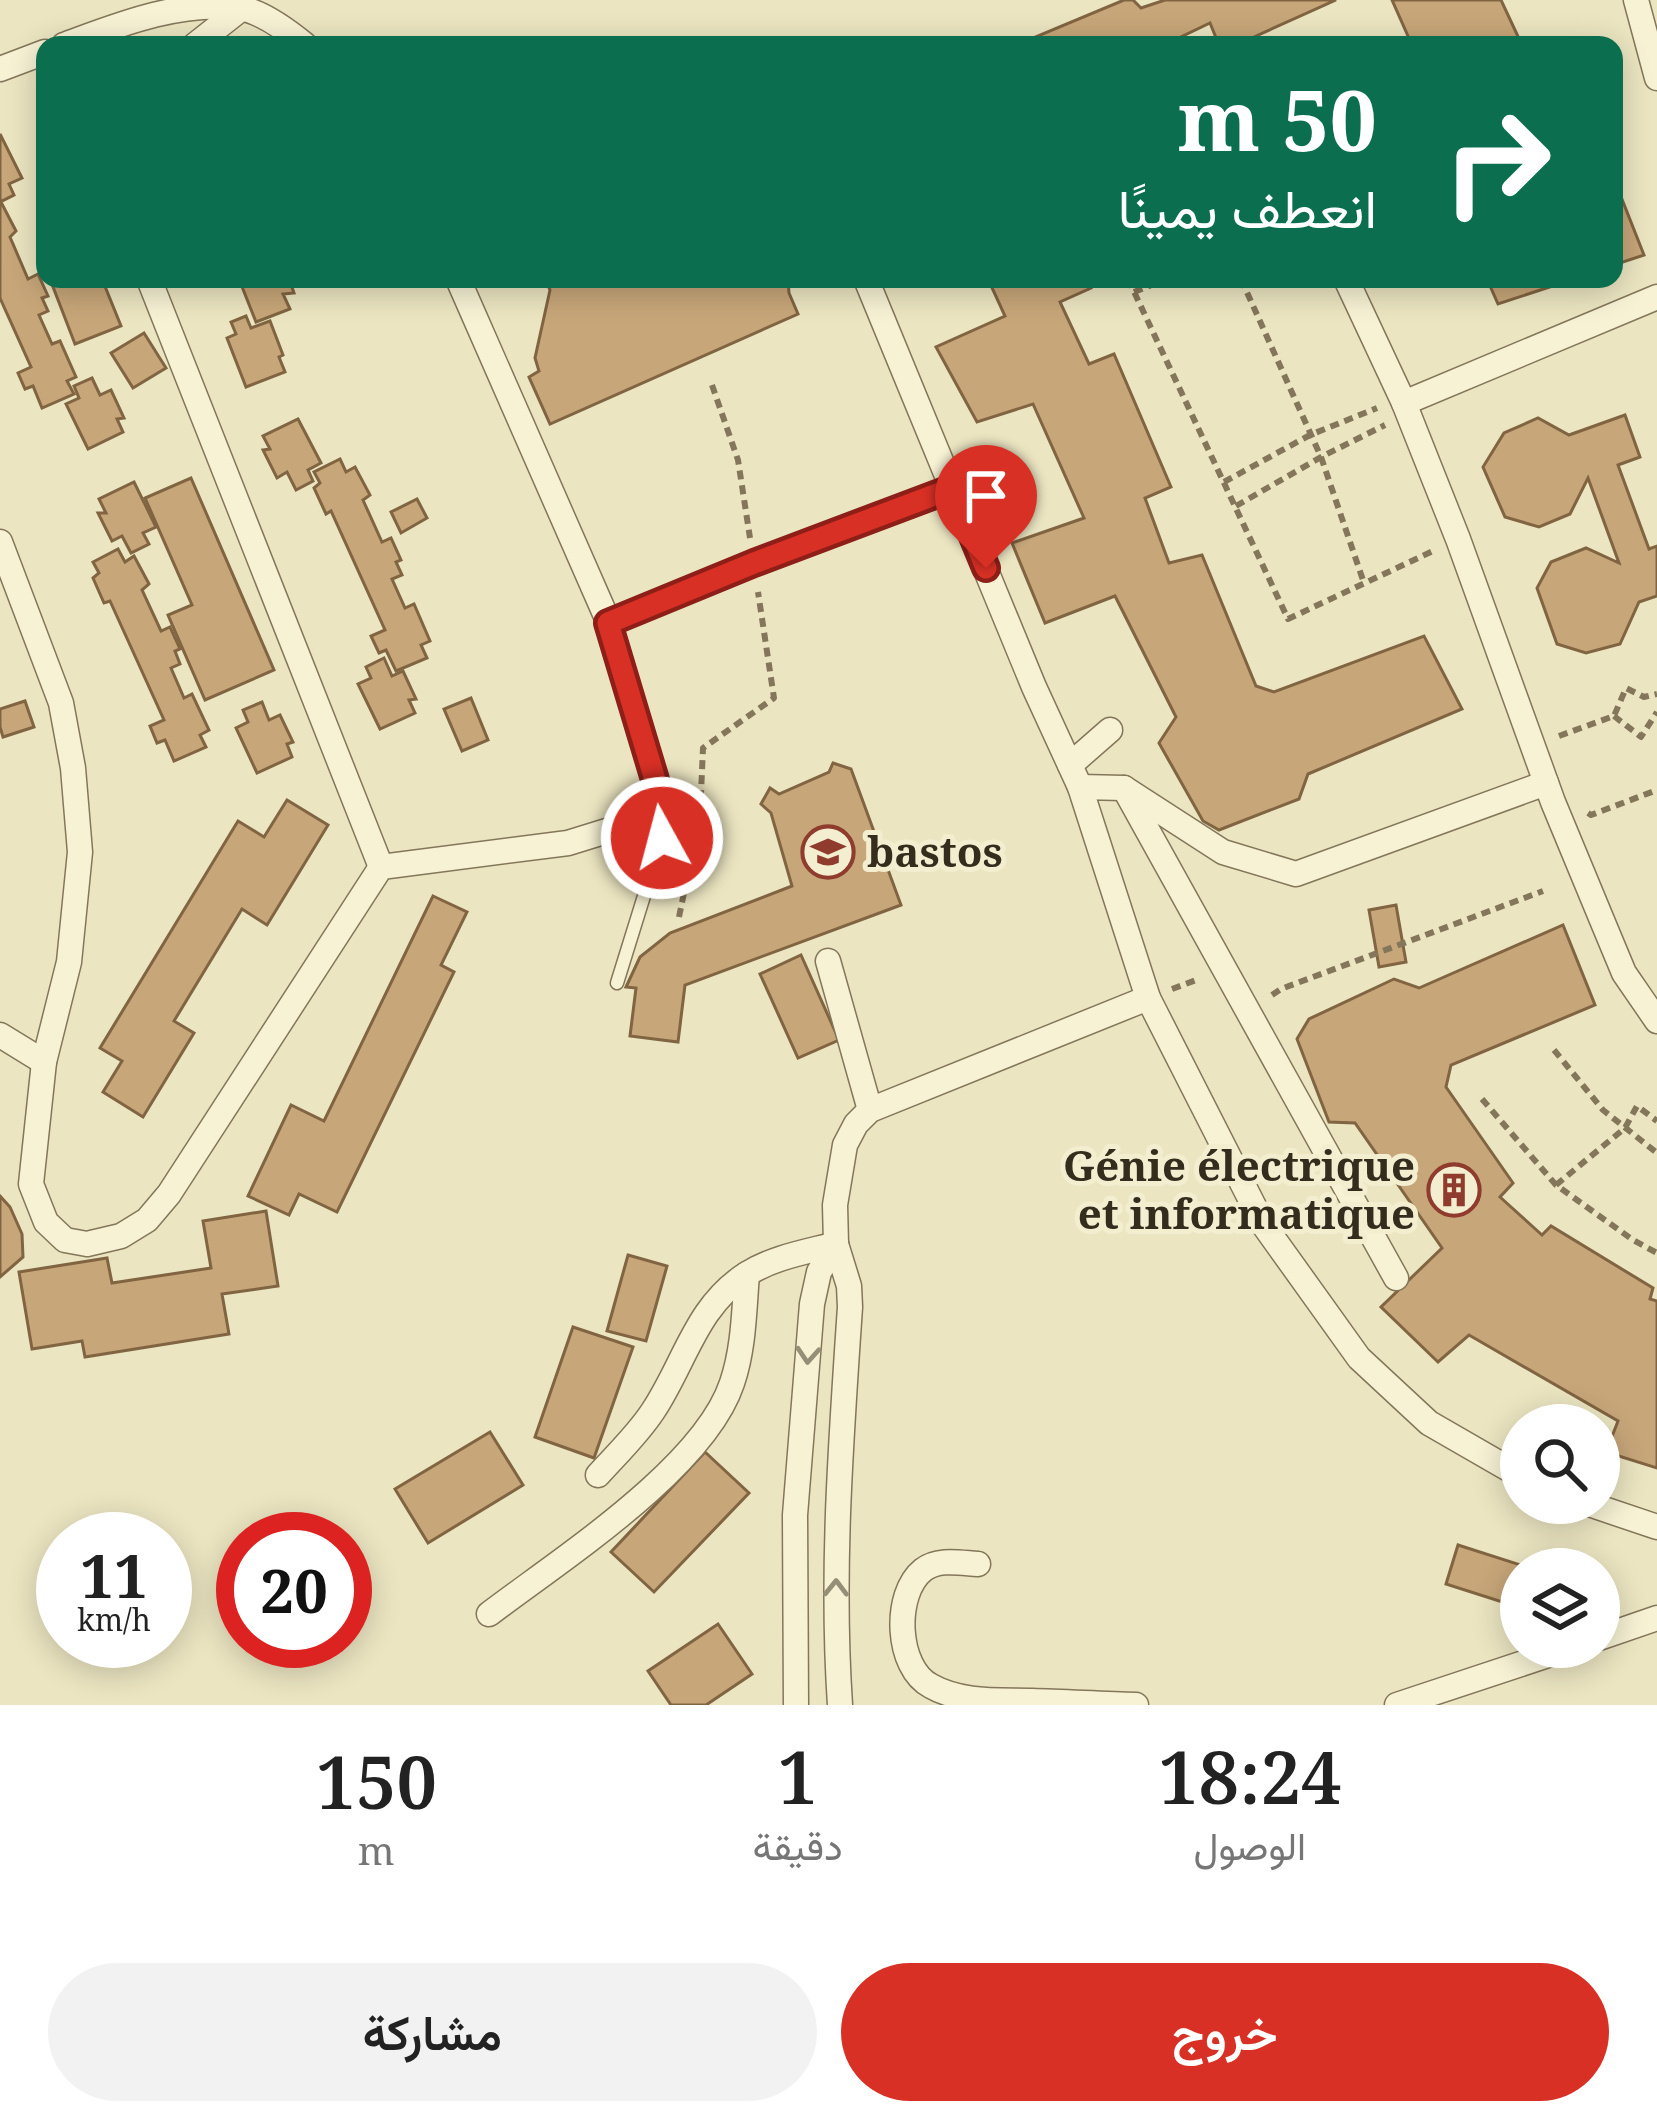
<!DOCTYPE html>
<html lang="ar">
<meta charset="utf-8">
<style>
:root{--surface:#fff;--page:#f2f2f2;--text:#222;--muted:#767676;--accent:#d93025}
body{margin:0;font-family:"Noto Serif",Vazirmatn,serif;background:var(--page);color:var(--text);direction:rtl;height:100vh;display:flex;flex-direction:column;font-size:45px;white-space:nowrap}
*{box-sizing:border-box;margin:0}
p{font-size:39px;color:var(--muted)}
.icon{flex:none;width:66px;height:66px;fill:none;stroke:currentColor;stroke-width:2;stroke-linecap:round;stroke-linejoin:round}
.map{position:relative;height:1705px;overflow:hidden;direction:ltr}
.panel{display:flex;flex-direction:column;background:var(--surface);flex:1}
.panel>*{flex:none}
.banner{position:absolute;left:36px;top:36px;width:1587px;height:252px;border-radius:24px;box-shadow:0 6px 30px #0003;direction:rtl;background:#0b6e4f;color:#fff;overflow:hidden}
.fabs{position:absolute;left:1500px;top:1404px;display:grid;gap:24px}
.fabs a{display:grid;place-items:center;width:120px;height:120px;border-radius:50%;background:var(--surface);box-shadow:0 6px 30px #0003;font-size:60px}
.speed{position:absolute;left:36px;top:1512px;display:flex;gap:24px;font-size:60px;font-weight:700;text-align:center}
.speed>*{display:grid;place-content:center;width:156px;height:156px;border-radius:50%;background:var(--surface);box-shadow:0 6px 30px #0003;line-height:1}
.speed small{font-size:30px;font-weight:400}
.speed .limit{border:18px solid #d22;background:#fff;color:#111}
.pin{position:absolute;display:grid;place-items:center;width:102px;height:102px;color:#fff;margin:-123px -51px;border-radius:50% 50% 50% 0;rotate:-45deg;box-shadow:0 0 12px #0007}
.pin .icon{rotate:45deg}
.me{position:absolute;width:132px;margin:-66px;rotate:353deg;stroke-linejoin:round;filter:drop-shadow(0 0 9px #0008)}
.turn{display:flex;align-items:center;gap:42px;height:252px;padding:0 48px;font-size:54px}
.turn .icon{width:156px;height:156px;stroke-width:2.5}
.turn b{display:block;font-size:84px;line-height:102px}
.eta{display:flex;justify-content:space-evenly;align-items:center;height:204px;text-align:center}
.eta b{font-size:72px;font-weight:600;line-height:84px}
.cta{display:flex;gap:24px;margin-top:auto;padding:24px 48px}
.cta a{flex:1;height:138px;border-radius:72px;background:var(--accent);color:#fff;font-size:48px;font-weight:600;line-height:138px;text-align:center}
.cta a+a{background:var(--page);color:var(--text)}
.map>svg:first-child{display:block}
.building{fill:#c7a679;stroke:#816441;stroke-width:3}
.lines{fill:none;stroke-linecap:round;stroke-linejoin:round}
.service-casing{stroke:#84765a;stroke-width:15}
.minor-casing{stroke:#84765a;stroke-width:27}
.path{stroke:#84765a;stroke-width:6;stroke-dasharray:9 6;stroke-linecap:butt}
.service{stroke:#f7f2d4;stroke-width:12}
.minor{stroke:#f7f2d4;stroke-width:24}
.oneway{stroke:#968f78}
.route-casing{stroke:#8d1f18;stroke-width:30}
.route{stroke:#d93025;stroke-width:21}
.labels{text-anchor:middle;stroke-width:10;stroke-linejoin:round;paint-order:stroke}
.poi-label{font-size:42px;font-weight:bold;fill:#342c1d;stroke:#f3eed0;text-anchor:start}
</style>
<div class="map">
<svg width="1657" height="1705" viewBox="0 0 1657 1705">
<rect width="100%" height="100%" fill="#ebe5c1"/>
<g class="building">
<path d="M1124,0h9l8,8 24,-8h171l-100,45h-17l-9,-22 -46,22h-148z"/>
<path d="M1392,0h109l21,45h-110z"/>
<path d="M0,134l22,44 -13,6 5,11 -14,7z"/>
<path d="M1614,179l30,76 -30,10z"/>
<path d="M2,204l14,27 -6,6 18,42 10,-5 10,22 -6,2 6,13 -9,4 13,29 8,-3 16,36 -9,4 7,13 -32,14 -9,-22 -8,3 -7,-16 13,-6 -31,-69v-93z"/>
<path d="M50,279h52l19,47 -46,18z"/>
<path d="M239,279h50l5,14 -11,1 7,15 -34,13z"/>
<path d="M545,279h243l1,14 9,21 -248,110 -21,-47 10,-6 -4,-13 15,-68z"/>
<path d="M988,279h99l4,9 -31,14 29,62 25,-10 57,133 -26,11 24,65 33,-8 54,131 18,6 150,-56 38,73 -154,65 -9,25 -80,31 -16,-9 -44,-78 17,-26 -61,-121 -70,27 -33,-80 72,-25 -51,-114 -56,18 -41,-75 69,-31z"/>
<path d="M1487,279h87l-76,25z"/>
<path d="M246,316l5,12 19,-7 13,34 -4,2 6,15 -39,15 -19,-49 9,-4 -5,-12z"/>
<path d="M144,333l22,35 -33,20 -22,-35z"/>
<path d="M92,378l8,17 11,-5 13,28 -7,1 6,13 -35,17 -22,-45 13,-6 -5,-12z"/>
<path d="M1625,415l15,42 -22,8 31,84 8,-3v50l-18,6 -19,42 -34,9 -29,-9 -20,-56 14,-26 35,-14 33,15 -31,-85 -18,36 -31,13 -34,-10 -22,-50 21,-34 34,-15 31,17z"/>
<path d="M298,419l23,44 -13,7 5,11 -17,9 -9,-18 -10,6 -14,-28 7,-1 -7,-13z"/>
<path d="M340,459l6,13 9,-5 15,28 -7,5 19,42 9,-4 10,22 -5,2 6,13 -10,4 13,29 9,-4 16,37 -9,4 6,13 -31,13 -10,-21 -7,3 -8,-17 14,-6 -54,-119 -5,3 -12,-26 6,-5 -6,-11z"/>
<path d="M191,478l83,192 -69,30 -37,-85 24,-10 -47,-107z"/>
<path d="M134,482l22,45 -13,6 6,11 -18,9 -9,-17 -10,5 -14,-28h8l-7,-14z"/>
<path d="M417,499l10,19 -26,15 -10,-21z"/>
<path d="M118,549l7,13 9,-6 15,28 -7,6 19,41 9,-4 10,22 -5,2 5,13 -9,4 13,30 8,-4 17,36 -9,5 6,12 -32,14 -9,-21 -8,3 -7,-17 14,-6 -54,-119 -6,2 -11,-25 6,-5 -6,-11z"/>
<path d="M384,658l8,18 11,-5 13,28 -7,1 6,13 -35,16 -22,-45 13,-6 -5,-11z"/>
<path d="M471,698l17,42 -26,11 -18,-42z"/>
<path d="M25,701l9,26 -31,10 -3,-10v-18z"/>
<path d="M262,702l7,18 11,-5 13,27 -6,2 5,13 -35,16 -21,-45 12,-6 -5,-12z"/>
<path d="M833,763l18,6 50,136 -216,80 -7,57 -48,-6 6,-48 -10,-1 14,-30 30,-24 122,-47 -21,-73 -10,-9 9,-16 9,6 50,-22z"/>
<path d="M287,800l41,25 -61,100 -25,-16 -68,112 20,12 -51,84 -40,-25 19,-31 -22,-13 138,-227 26,16z"/>
<path d="M433,896l34,16 -26,53 13,7 -117,240 -38,-18 -10,21 -41,-19 43,-91 33,16z"/>
<path d="M1396,905l10,57 -27,5 -10,-57z"/>
<path d="M1563,925l32,80 -144,60 -5,22 67,96 -13,14 42,38 9,-9 102,62 -3,11 7,2v167l-51,-16 12,-31 -149,-86 -31,27 -57,-55 61,-59 -87,-125 -26,-1 -32,-83 12,-20 85,-40 25,9z"/>
<path d="M801,955l38,85 -41,18 -38,-84z"/>
<path d="M0,1196l10,11 12,27 1,23 -23,20z"/>
<path d="M266,1211l12,75 -56,8 7,40 -144,23 -3,-16 -50,8 -13,-77 88,-14 5,25 99,-15 -8,-47z"/>
<path d="M628,1255l39,11 -21,75 -39,-10z"/>
<path d="M573,1327l60,20 -39,111 -59,-21z"/>
<path d="M490,1432l33,53 -95,58 -33,-54z"/>
<path d="M705,1452l44,41 -95,99 -43,-40z"/>
<path d="M1458,1545l75,24h-12v39l-75,-24z"/>
<path d="M718,1624l34,50 -46,31h-35l-23,-34z"/>
</g>
<g class="lines">
<g class="service-casing">
<path id="service" d="M617,983l45,-145 3,-25"/>
</g>
<g class="minor-casing">
<g id="minor">
<path d="M1636,0l21,78"/>
<path d="M64,45c54,-20 116,-45 176,-37 22,4 48,23 65,37"/>
<path d="M195,45l47,-37"/>
<path d="M0,69l45,-17"/>
<path d="M149,279l232,588"/>
<path d="M866,279l168,408 46,100 68,211 115,226 96,134 70,65 92,53"/>
<path d="M1346,279l58,124 54,136 95,263 51,123 20,48 33,48"/>
<path d="M1404,403l253,-106"/>
<path d="M0,542l61,161 12,65 7,84 -11,110 -25,100 -13,122 15,38 19,18 22,4 34,-8 26,-16 22,-26 212,-327 187,-24 97,-30 -56,-190 -151,-344"/>
<path d="M609,623l145,-60 200,-74"/>
<path d="M1070,765l40,-35"/>
<path d="M1080,787l44,1 99,64 73,22 250,-91"/>
<path d="M1124,788l272,490"/>
<path d="M828,961l42,149"/>
<path d="M0,1035l44,27"/>
<path d="M598,1475c19,-21 40,-41 55,-64 32,-48 43,-105 94,-137 27,-17 59,-22 89,-30"/>
<path d="M1586,1503l71,24"/>
<path d="M978,1564c-17,-1 -40,-6 -55,6 -30,24 -27,98 8,116 30,17 67,14 101,15 35,1 69,3 104,4"/>
<path d="M489,1614c71,-54 215,-146 243,-231 12,-35 12,-73 15,-109"/>
<path d="M1599,1638l58,-20"/>
<path d="M796,1705l-1,-190 17,-211 7,-32 17,-28"/>
<path d="M840,1705c-9,-132 1,-265 10,-398l-1,-21 -13,-42 -1,-39 10,-60 11,-21 14,-14 278,-112"/>
<path d="M1397,1705l175,-58"/>
</g>
</g>
<g class="path">
<path d="M1128,279l160,340 145,-68"/>
<path d="M1241,279l80,178 43,126"/>
<path d="M1134,292l32,-13"/>
<path d="M712,385l26,75 12,78"/>
<path d="M1224,482l86,-47 67,-27"/>
<path d="M1236,506l85,-49 64,-32"/>
<path d="M1614,716l27,21 16,-25"/>
<path d="M1559,736l55,-20 12,-28 18,9 13,-3"/>
<path d="M1588,813l3,2 66,-25"/>
<path d="M679,917l21,-101 3,-68 71,-50 -16,-106"/>
<path d="M1172,989l27,-10"/>
<path d="M1272,995l9,-6 262,-98"/>
<path d="M1554,1050l49,60 54,43"/>
<path d="M1482,1099l74,86 77,55 24,13"/>
<path d="M1556,1185l69,-57 12,-22 20,15"/>
</g>
<use href="#service" class="service"/>
<use href="#minor" class="minor"/>
</g>
<defs><path id="oneway-chevron" d="M-2-3.5L2.5 0L-2 3.5" fill="none" stroke-width="1.6" stroke-linecap="round" stroke-linejoin="round" transform="scale(3)"/></defs>
<g class="oneway">
<use href="#oneway-chevron" transform="translate(808 1355) rotate(94)"/>
<use href="#oneway-chevron" transform="translate(836 1588) rotate(-89)"/>
</g>
<g class="lines">
<g class="route-casing">
<path id="route" d="M662,838l3,-25 -57,-190 146,-60 199,-75 33,80"/>
</g>
<use href="#route" class="route"/>
</g>
<defs>
<g id="university-ring" transform="scale(2.7)"><circle r="9.5" fill="#f3eed0" stroke="#8f3b2d" stroke-width="1.5"/><path d="M0-5L7-2L0 1L-7-2ZM-4 1L0 2.5L4 1V4Q0 6-4 4Z" fill="#8f3b2d"/></g>
<g id="building-ring" transform="scale(2.7)"><circle r="9.5" fill="#f3eed0" stroke="#8f3b2d" stroke-width="1.5"/><path d="M-4-6H4V6H1V3H-1V6H-4ZM-2.5-4.3h1.7v1.8h-1.7ZM.8-4.3h1.7v1.8H.8ZM-2.5-1h1.7V.8h-1.7ZM.8-1h1.7V.8H.8Z" fill="#8f3b2d"/></g>
</defs>
<g fill-rule="evenodd">
<use href="#university-ring" x="828" y="852"/>
<use href="#building-ring" x="1454" y="1190"/>
</g>
<g class="labels">
<g class="poi-label">
<text x="867" y="867">bastos</text>
<text x="1415" y="1181" text-anchor="end">Génie électrique<tspan x="1415" dy="48">et informatique</tspan></text>
</g>
</g>
</svg>
<div class="fabs">
<a><svg class="icon" aria-label="search" viewBox="0 0 24 24"><circle cx="10" cy="10" r="6"/><path d="M15 15l6 6"/></svg></a>
<a><svg class="icon" aria-label="layers" viewBox="0 0 24 24"><path d="M12 4l9 5-9 5-9-5zM3 14l9 5 9-5"/></svg></a>
</div>
<div class="speed"><div>11<small>km/h</small></div><div class="limit">20</div></div>
<div class="pin" style="left:986px;top:568px;background:#d93025"><svg class="icon" aria-label="arrive" viewBox="0 0 24 24"><path d="M6 21V4h12l-3 4 3 4H6"/></svg></div>
<svg class="me" style="left:662px;top:838px" viewBox="-20 -20 40 40"><circle r="17" fill="#d93025" stroke="#fff" stroke-width="3"/><path d="M0-11L8 9 0 5-8 9z" fill="#fff"/></svg>
<div class="banner">
<div class="turn"><svg class="icon" aria-label="right" viewBox="0 0 24 24"><path d="M7 20v-9h11M14 6l5 5-5 5"/></svg><div><b>50 m</b>انعطف يمينًا</div></div>
</div>
</div>
<section class="panel">
<div class="eta">
<div><b>18:24</b><p>الوصول</p></div>
<div><b>1</b><p>دقيقة</p></div>
<div><b>150</b><p>m</p></div>
</div>
<div class="cta"><a>خروج</a><a>مشاركة</a></div>
</section>
